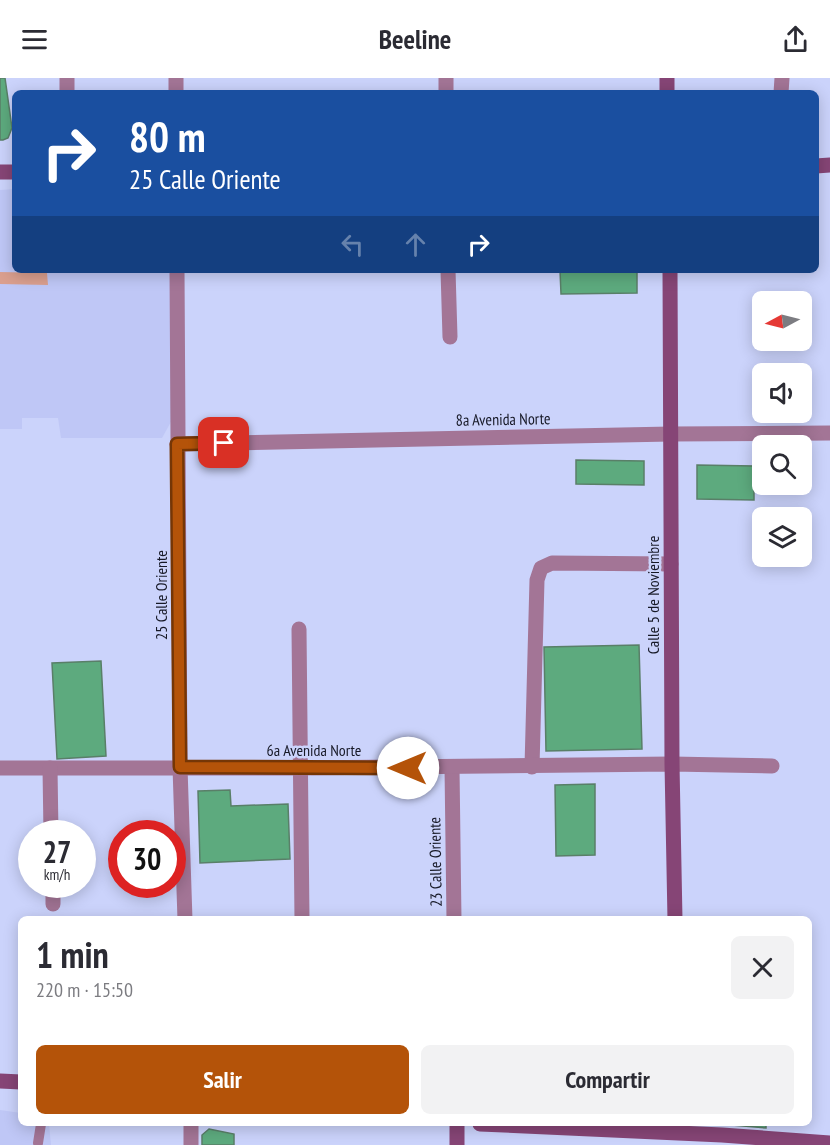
<!DOCTYPE html>
<html lang="es">
<meta charset="utf-8">
<style>
:root{--surface:#fff;--page:#f2f2f3;--text:#2b2b33;--muted:#7c7c81;--accent:#b45309}
body{margin:0;font-family:"PT Sans Narrow",sans-serif;background:var(--page);color:var(--text);height:100vh;display:flex;flex-direction:column;font-size:22px;white-space:nowrap}
*{box-sizing:border-box;margin:0}
p{font-size:20px;color:var(--muted)}
.icon{flex:none;width:33px;height:33px;fill:none;stroke:currentColor;stroke-width:2;stroke-linecap:round;stroke-linejoin:round}
.map{position:relative;flex:1;overflow:hidden}
.side{position:absolute;left:18px;top:838px;width:794px;height:210px;display:flex;flex-direction:column;background:var(--surface);border-radius:9px;box-shadow:0 3px 15px #0003}
.side>*{flex:none}
.hud{position:absolute;left:12px;top:12px;width:807px;height:183px;border-radius:9px;box-shadow:0 3px 15px #0003;background:#1a4fa0;color:#fff;overflow:hidden}
.needle{width:39px;rotate:263deg}
.fabs{position:absolute;left:752px;top:213px;display:grid;gap:12px}
.fabs a{display:grid;place-items:center;width:60px;height:60px;border-radius:9px;background:var(--surface);box-shadow:0 3px 15px #0003;font-size:30px}
.speed{position:absolute;left:18px;top:742px;display:flex;gap:12px;font-size:30px;font-weight:700;text-align:center}
.speed>*{display:grid;place-content:center;width:78px;height:78px;border-radius:50%;background:var(--surface);box-shadow:0 3px 15px #0003;line-height:1}
.speed small{font-size:15px;font-weight:400}
.speed .limit{border:9px solid #d22;background:#fff;color:#111}
.pin{position:absolute;display:grid;place-items:center;width:51px;height:51px;color:#fff;margin:-26px;border-radius:12px;box-shadow:0 3px 9px #0006}
.me{position:absolute;width:66px;margin:-33px;rotate:270deg;stroke-linejoin:round;filter:drop-shadow(0 0 4px #0008)}
.turn{display:flex;align-items:center;gap:21px;height:126px;padding:0 18px;font-size:27px}
.turn .icon{width:78px;height:78px;stroke-width:2.5}
.turn b{display:block;font-size:42px;line-height:51px}
.lanes{display:flex;align-items:center;height:57px;padding:0 18px;background:#0003;justify-content:center;gap:30px;direction:ltr}
.lanes .off{opacity:.35}
.round{display:grid;place-items:center;flex:none;width:63px;height:63px;border-radius:9px;background:var(--page)}
.overview{display:flex;align-items:center;justify-content:space-between;height:102px;padding:0 18px}
h1{font-size:36px;font-weight:700;line-height:45px}
.primary-button{display:flex;gap:12px;margin-top:auto;padding:12px 18px}
.primary-button a{flex:1;height:69px;border-radius:9px;background:var(--accent);color:#fff;font-size:24px;font-weight:700;line-height:69px;text-align:center}
.primary-button a+a{background:var(--page);color:var(--text)}
header{display:flex;justify-content:space-between;align-items:center;height:78px;padding:0 18px;background:var(--surface);font-size:27px;font-weight:700}
.map>svg:first-child{display:block}
.built{fill:#bfc7f6}
.green{fill:#da9f8e}
.building{fill:#5daa7e;stroke:#597f68;stroke-width:1.5}
.lines{fill:none;stroke-linecap:round;stroke-linejoin:round}
.lane{stroke:#a37596;stroke-width:10}
.street{stroke:#a37596;stroke-width:15}
.secondary{stroke:#864576;stroke-width:15}
.route-casing{stroke:#753606;stroke-width:15}
.route{stroke:#b45309;stroke-width:10}
.labels{text-anchor:middle;stroke-width:5;stroke-linejoin:round;paint-order:stroke}
.street-label{font-size:16px;fill:#171927;stroke:#cbd3fb}
</style>
<header><svg class="icon" aria-label="menu" viewBox="0 0 24 24"><path d="M4 6h16M4 12h16M4 18h16"/></svg>Beeline<svg class="icon" aria-label="share" viewBox="0 0 24 24"><path d="M12 15V3M7 8l5-5 5 5M5 13v7h14v-7"/></svg></header>
<div class="map">
<svg width="830" height="1067" viewBox="0 0 830 1067">
<rect width="100%" height="100%" fill="#cbd3fb"/>
<g class="built">
<path d="M15,111v81h156l-1,65 2,85 -10,18h-101l-3,-20h-36v11h-22v-239z"/>
<path d="M0,1032l21,3v11h28l2,21h-51z"/>
</g>
<path class="green" d="M0,194l47,1 1,12 -48,-1z"/>
<g class="building">
<path d="M0,0h5l7,50 -4,10 -5,2h-3z"/>
<path d="M560,192h77v23l-76,1z"/>
<path d="M576,382l68,1v24l-68,-1z"/>
<path d="M697,387l57,1v34l-57,-1z"/>
<path d="M639,567l3,104 -96,2 -2,-104z"/>
<path d="M101,583l5,95 -49,3 -5,-96z"/>
<path d="M595,706v71l-39,1 -1,-71z"/>
<path d="M230,712l1,16 57,-2 2,55 -90,4 -2,-72z"/>
<path d="M732,1046h34v4l-34,-3z"/>
<path d="M209,1051l25,5v11h-32v-10z"/>
</g>
<g class="lines">
<path class="lane" d="M38,1065l3,-19"/>
<g class="street">
<path d="M67,0v15"/>
<path d="M446,0v15"/>
<path d="M176,15v-15"/>
<path d="M781,15l1,-15"/>
<path d="M177,192l3,497 5,153"/>
<path d="M448,192l2,67"/>
<path d="M177,366l494,-10 159,-1"/>
<path d="M299,551l3,291"/>
<path d="M452,689l2,153"/>
<path d="M532,689l5,-187 4,-12 11,-5 119,1"/>
<path d="M0,690h300l372,-4 100,2"/>
<path d="M50,690l1,66"/>
<path d="M53,807v19"/>
<path d="M191,1067v-21"/>
</g>
<g class="secondary">
<path d="M667,0v15"/>
<path d="M816,88l14,-1"/>
<path d="M0,94h15"/>
<path d="M670,192l2,494 3,156"/>
<path d="M0,1003l21,1"/>
<path d="M457,1046v21"/>
<path d="M480,1046l242,11 108,8"/>
</g>
</g>
<g class="lines">
<g class="route-casing">
<path id="route" d="M224,365l-47,1 3,323 228,1"/>
</g>
<use href="#route" class="route"/>
</g>
<g class="labels">
<g class="street-label">
<text transform="translate(503 341) rotate(-1)" y="6">8a Avenida Norte</text>
<text transform="translate(161 517) rotate(-90)" y="6">25 Calle Oriente</text>
<text transform="translate(653 517) rotate(-90)" y="6">Calle 5 de Noviembre</text>
<text x="314" y="678">6a Avenida Norte</text>
<text transform="translate(435 784) rotate(-91)" y="6">23 Calle Oriente</text>
</g>
</g>
</svg>
<div class="fabs">
<a><svg class="needle" viewBox="-14 -14 28 28"><path d="M0-13l5 13h-10z" fill="#e53935"/><path d="M0 13l5-13h-10z" fill="#7c7c81"/></svg></a>
<a><svg class="icon" aria-label="sound" viewBox="0 0 24 24"><path d="M4 9h4l5-4v14l-5-4H4zM17 9q2 3 0 6"/></svg></a>
<a><svg class="icon" aria-label="search" viewBox="0 0 24 24"><circle cx="10" cy="10" r="6"/><path d="M15 15l6 6"/></svg></a>
<a><svg class="icon" aria-label="layers" viewBox="0 0 24 24"><path d="M12 4l9 5-9 5-9-5zM3 14l9 5 9-5"/></svg></a>
</div>
<div class="speed"><div>27<small>km/h</small></div><div class="limit">30</div></div>
<div class="pin" style="left:224px;top:365px;background:#d93025"><svg class="icon" aria-label="arrive" viewBox="0 0 24 24"><path d="M6 21V4h12l-3 4 3 4H6"/></svg></div>
<svg class="me" style="left:408px;top:690px" viewBox="-20 -20 40 40"><circle r="19" fill="#fff"/><path d="M0-13L10 11 0 6-10 11z" fill="#b45309"/></svg>
<div class="hud">
<div class="turn"><svg class="icon" aria-label="right" viewBox="0 0 24 24"><path d="M7 20v-9h11M14 6l5 5-5 5"/></svg><div><b>80 m</b>25 Calle Oriente</div></div>
<div class="lanes"><svg class="icon off" aria-label="left" viewBox="0 0 24 24"><path d="M17 20v-9H6M10 6l-5 5 5 5"/></svg><svg class="icon off" aria-label="ahead" viewBox="0 0 24 24"><path d="M12 20V5M6 11l6-6 6 6"/></svg><svg class="icon" aria-label="right" viewBox="0 0 24 24"><path d="M7 20v-9h11M14 6l5 5-5 5"/></svg></div>
</div>
<section class="side">
<div class="overview"><div><h1>1 min</h1><p>220 m · 15:50</p></div><a class="round"><svg class="icon" aria-label="close" viewBox="0 0 24 24"><path d="M6 6l12 12M18 6L6 18"/></svg></a></div>
<div class="primary-button"><a>Salir</a><a>Compartir</a></div>
</section>
</div>
